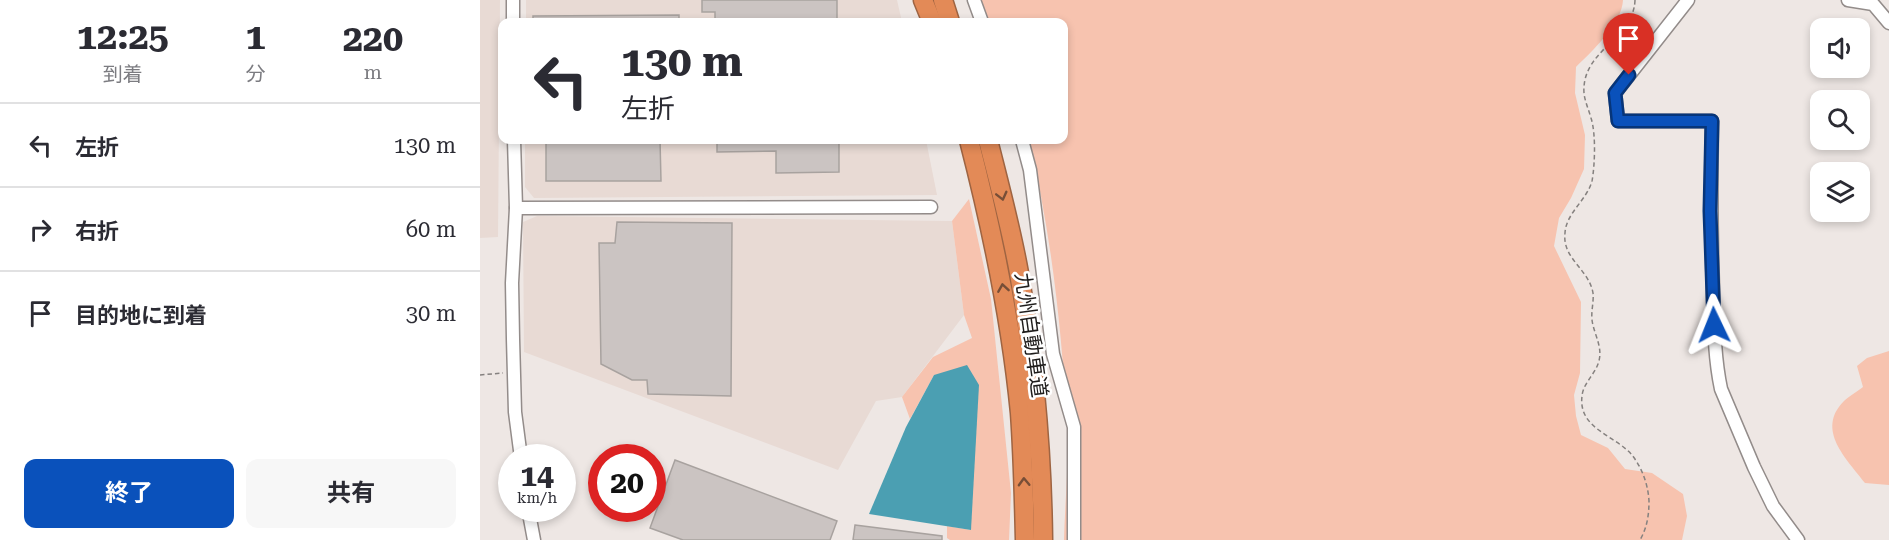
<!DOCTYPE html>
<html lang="ja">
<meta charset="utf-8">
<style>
:root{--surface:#fff;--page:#f7f7f7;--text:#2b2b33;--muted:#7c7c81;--line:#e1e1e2;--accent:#0a51bb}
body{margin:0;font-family:"Roboto Serif","Noto Sans JP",serif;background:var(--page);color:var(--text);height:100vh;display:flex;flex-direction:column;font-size:22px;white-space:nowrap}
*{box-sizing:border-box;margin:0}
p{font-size:20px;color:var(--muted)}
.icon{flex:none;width:33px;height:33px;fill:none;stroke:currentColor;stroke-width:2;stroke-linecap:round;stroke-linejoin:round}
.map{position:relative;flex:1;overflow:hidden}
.drawer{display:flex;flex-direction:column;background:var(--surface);width:480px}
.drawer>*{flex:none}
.top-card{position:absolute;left:18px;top:18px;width:570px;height:126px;border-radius:12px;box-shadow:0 3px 9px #0003;background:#fff;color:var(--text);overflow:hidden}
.tools{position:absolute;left:1330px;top:18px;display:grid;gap:12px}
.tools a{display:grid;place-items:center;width:60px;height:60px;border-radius:12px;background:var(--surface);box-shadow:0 3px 9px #0003;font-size:30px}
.speed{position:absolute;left:18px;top:444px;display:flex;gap:12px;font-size:30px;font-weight:700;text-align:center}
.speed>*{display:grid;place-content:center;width:78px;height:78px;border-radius:50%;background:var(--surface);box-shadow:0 3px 9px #0003;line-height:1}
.speed small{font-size:15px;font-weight:400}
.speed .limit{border:9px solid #d22;background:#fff;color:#111}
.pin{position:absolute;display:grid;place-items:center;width:51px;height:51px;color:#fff;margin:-62px -26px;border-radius:50% 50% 50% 0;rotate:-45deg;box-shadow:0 0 6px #0007}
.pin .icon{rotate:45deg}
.me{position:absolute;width:66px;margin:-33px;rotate:358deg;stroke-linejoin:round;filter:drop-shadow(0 0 4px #0008)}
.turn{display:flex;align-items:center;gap:21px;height:126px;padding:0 24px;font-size:27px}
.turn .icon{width:78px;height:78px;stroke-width:2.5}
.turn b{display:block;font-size:42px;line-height:51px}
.eta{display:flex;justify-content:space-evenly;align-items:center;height:102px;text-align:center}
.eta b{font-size:36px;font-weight:700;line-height:42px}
.button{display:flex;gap:12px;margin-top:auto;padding:12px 24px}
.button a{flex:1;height:69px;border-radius:12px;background:var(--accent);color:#fff;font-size:24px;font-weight:700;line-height:69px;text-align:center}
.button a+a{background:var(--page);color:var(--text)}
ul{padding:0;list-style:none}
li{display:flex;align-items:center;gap:18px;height:84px;padding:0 24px;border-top:2px solid var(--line)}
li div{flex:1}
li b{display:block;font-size:22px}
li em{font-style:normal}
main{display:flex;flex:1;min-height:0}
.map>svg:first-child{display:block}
.built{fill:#e8dad4}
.green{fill:#f7c3af}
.water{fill:#4b9fb2}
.building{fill:#cbc4c2;stroke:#a8a29f;stroke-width:1.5}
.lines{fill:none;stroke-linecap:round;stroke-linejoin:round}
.minor-casing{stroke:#938c8a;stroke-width:15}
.highway-casing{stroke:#9e6442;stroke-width:21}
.path{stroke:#85817f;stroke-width:1.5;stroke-dasharray:4.5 3;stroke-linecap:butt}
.minor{stroke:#fff;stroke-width:12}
.highway{stroke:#e38a57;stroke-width:18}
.oneway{stroke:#774e37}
.route-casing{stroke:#06357a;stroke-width:15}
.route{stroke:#0a51bb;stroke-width:10}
.labels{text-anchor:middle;stroke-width:5;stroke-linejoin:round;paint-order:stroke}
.street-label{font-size:21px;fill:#1f1d1c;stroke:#fff}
</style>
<main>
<section class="drawer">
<div class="eta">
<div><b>12:25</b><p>到着</p></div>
<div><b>1</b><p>分</p></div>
<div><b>220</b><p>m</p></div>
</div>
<ul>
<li><svg class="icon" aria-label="left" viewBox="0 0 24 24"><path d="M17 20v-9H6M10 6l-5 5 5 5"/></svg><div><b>左折</b></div><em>130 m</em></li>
<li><svg class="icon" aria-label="right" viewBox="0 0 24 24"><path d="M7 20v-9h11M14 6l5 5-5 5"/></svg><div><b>右折</b></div><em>60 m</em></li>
<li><svg class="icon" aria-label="arrive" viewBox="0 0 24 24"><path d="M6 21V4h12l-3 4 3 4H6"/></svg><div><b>目的地に到着</b></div><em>30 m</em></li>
</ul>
<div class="button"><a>終了</a><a>共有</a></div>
</section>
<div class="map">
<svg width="1409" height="540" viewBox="0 0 1409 540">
<rect width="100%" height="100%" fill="#eee7e4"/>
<g class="built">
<path d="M0,0h20l-2,237 -18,1z"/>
<path d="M46,0h371l5,22h-376z"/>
<path d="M45,140h401l11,55 -403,3 -9,-11z"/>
<path d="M57,216l415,5 12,94 -62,82 -26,4 -38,69 -314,-118 -1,-130z"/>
</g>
<g class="green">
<path d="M501,0h642c-1,24 -31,51 -47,67l-1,26 10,42 -1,34 -13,29 -12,20 -5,28 27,56 -1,71 -6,22 2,21 5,19 27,13 17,21 27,4 31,21 4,22 -5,24h-618c1,-38 5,-77 3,-115 -5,-95 -16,-193 -38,-285h35v-118h-75z"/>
<path d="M489,199l22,100 20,194 -2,47h-59l-3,-2v-12l24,4 -37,-155 -24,44 -8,-22 31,-40 39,-19 -8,-23 -12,-94z"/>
<path d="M1409,351v134l-24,-2c-18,-24 -50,-53 -21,-82 5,-5 13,-9 19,-14l-6,-21 10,-8z"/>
</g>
<path class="water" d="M487,365l12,20 -8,145 -102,-16 37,-87 28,-52z"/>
<g class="building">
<path d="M222,0h135v22h-122v-10h-13z"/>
<path d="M199,15v7h-146v-6z"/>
<path d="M66,140h114l1,41h-115z"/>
<path d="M237,140h122v32l-63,1v-22l-59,1z"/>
<path d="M137,222l115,1 -1,173 -83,-2 -1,-14h-15l-31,-16 -2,-121h16z"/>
<path d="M195,460l162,61 -7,19h-147l-33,-12z"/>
<path d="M375,525l87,11v4h-89z"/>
</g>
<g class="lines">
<g class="minor-casing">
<g id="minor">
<path d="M494,0l8,22"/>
<path d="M1208,0l-73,93 3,28h94c-1,56 -1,111 1,167 1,33 1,68 8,101l33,78 19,39 25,34"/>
<path d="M1368,0l25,4 16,19"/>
<path d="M33,22v-22"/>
<path d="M34,140l2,68 -4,75 1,56 2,73 6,46"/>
<path d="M542,140l8,30 23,184 21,73v113"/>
<path d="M36,208l415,-1"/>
<path d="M48,508l6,32"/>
</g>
</g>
<g class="highway-casing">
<g id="highway">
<path d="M443,0l9,22"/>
<path d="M463,0l7,22"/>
<path d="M489,140c23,89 42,180 51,273 3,42 4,84 5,127"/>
<path d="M508,140c11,44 23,88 31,133 15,88 23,177 24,267"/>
</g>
</g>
<g class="path">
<path d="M1155,0c-1,37 -49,49 -51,87 -1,11 4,20 7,31 5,15 4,47 1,63 -5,19 -26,32 -27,52 -3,26 24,36 28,60 1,8 -2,18 -1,27 2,15 12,28 6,44 -4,11 -15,20 -16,32 -4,33 33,39 50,59 10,13 16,29 17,46 0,14 -2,27 -9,39"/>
<path d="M0,375l23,-2"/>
</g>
<use href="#minor" class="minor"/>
<use href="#highway" class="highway"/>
</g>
<defs><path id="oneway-chevron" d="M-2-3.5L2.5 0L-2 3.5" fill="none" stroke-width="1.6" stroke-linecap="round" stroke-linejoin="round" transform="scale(1.5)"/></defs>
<g class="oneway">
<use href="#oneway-chevron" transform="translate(522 196) rotate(76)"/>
<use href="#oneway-chevron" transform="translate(523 288) rotate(-99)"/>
<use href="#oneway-chevron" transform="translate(544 482) rotate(-92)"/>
</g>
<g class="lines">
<g class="route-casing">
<path id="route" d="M1149,75l-14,18 3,28h94l-2,90 4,114"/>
</g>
<use href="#route" class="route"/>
</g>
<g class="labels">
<g class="street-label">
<text transform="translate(551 335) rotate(82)" y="7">九州自動車道</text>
</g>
</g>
</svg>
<div class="tools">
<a><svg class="icon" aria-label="sound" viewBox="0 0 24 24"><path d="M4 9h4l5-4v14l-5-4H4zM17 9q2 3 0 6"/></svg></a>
<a><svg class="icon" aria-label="search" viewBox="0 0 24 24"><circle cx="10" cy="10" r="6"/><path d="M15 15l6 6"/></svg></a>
<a><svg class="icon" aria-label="layers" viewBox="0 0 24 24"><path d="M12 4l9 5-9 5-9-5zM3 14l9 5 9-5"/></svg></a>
</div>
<div class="speed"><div>14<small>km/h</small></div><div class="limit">20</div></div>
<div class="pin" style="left:1149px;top:75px;background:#d93025"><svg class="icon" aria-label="arrive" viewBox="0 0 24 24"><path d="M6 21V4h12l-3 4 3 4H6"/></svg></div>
<svg class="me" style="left:1234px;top:325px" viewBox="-20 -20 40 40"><path d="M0-17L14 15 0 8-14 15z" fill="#0a51bb" stroke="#fff" stroke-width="4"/></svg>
<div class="top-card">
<div class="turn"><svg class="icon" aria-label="left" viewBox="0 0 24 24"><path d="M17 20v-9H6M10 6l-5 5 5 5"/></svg><div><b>130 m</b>左折</div></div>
</div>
</div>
</main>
